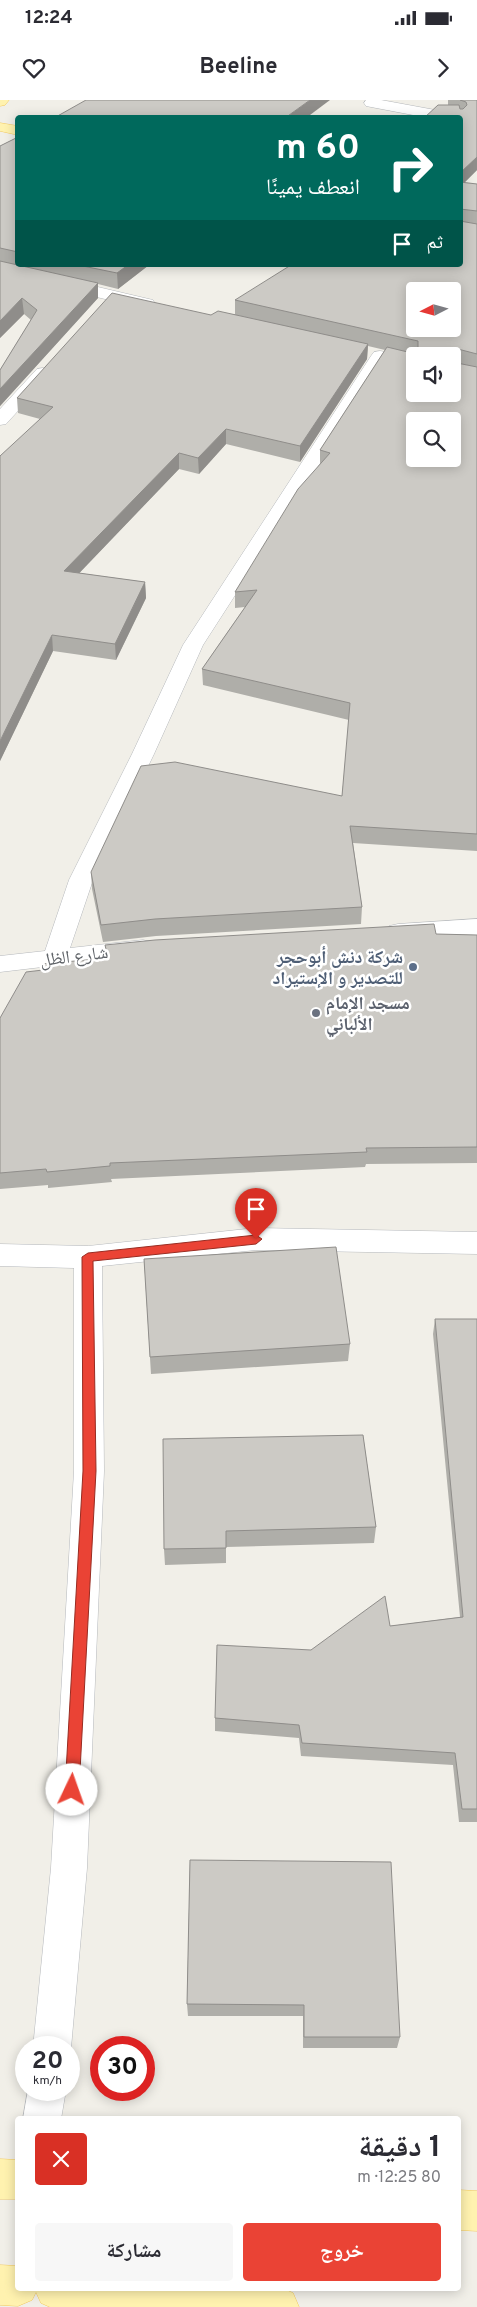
<!DOCTYPE html>
<html lang="ar">
<meta charset="utf-8">
<style>
:root{--surface:#fff;--page:#f7f7f7;--text:#2b2b33;--muted:#7c7c81;--accent:#ea4335}
body{margin:0;font-family:Overpass,"Noto Naskh Arabic",sans-serif;background:var(--page);color:var(--text);direction:rtl;height:100vh;display:flex;flex-direction:column;font-size:19px;white-space:nowrap}
*{box-sizing:border-box;margin:0}
p{font-size:16px;color:var(--muted)}
.icon{flex:none;width:28px;height:28px;fill:none;stroke:currentColor;stroke-width:2;stroke-linecap:round;stroke-linejoin:round}
.map{position:relative;flex:1;overflow:hidden;direction:ltr}
.details{position:absolute;left:15px;top:2016px;width:446px;height:175px;display:flex;flex-direction:column;background:var(--surface);border-radius:5px;box-shadow:0 2px 12px #0003;direction:rtl}
.details>*{flex:none}
.hud{position:absolute;left:15px;top:15px;width:448px;height:152px;border-radius:5px;box-shadow:0 2px 12px #0003;direction:rtl;background:#00695c;color:#fff;overflow:hidden}
.needle{width:32px;rotate:264deg}
.tools{position:absolute;left:406px;top:182px;display:grid;gap:10px}
.tools a{display:grid;place-items:center;width:55px;height:55px;border-radius:5px;background:var(--surface);box-shadow:0 2px 12px #0003;font-size:25px}
.speed{position:absolute;left:15px;top:1936px;display:flex;gap:10px;font-size:25px;font-weight:700;text-align:center}
.speed>*{display:grid;place-content:center;width:65px;height:65px;border-radius:50%;background:var(--surface);box-shadow:0 2px 12px #0003;line-height:1}
.speed small{font-size:12px;font-weight:400}
.speed .limit{border:8px solid #d22;background:#fff;color:#111}
.pin{position:absolute;display:grid;place-items:center;width:42px;height:42px;color:#fff;margin:-51px -21px;border-radius:50% 50% 50% 0;rotate:-45deg;box-shadow:0 0 5px #0007}
.pin .icon{rotate:45deg}
.me{position:absolute;width:55px;margin:-28px;rotate:3deg;stroke-linejoin:round;filter:drop-shadow(0 0 4px #0008)}
.turn{display:flex;align-items:center;gap:18px;height:105px;padding:0 20px;font-size:22px}
.turn .icon{width:65px;height:65px;stroke-width:2.5}
.turn b{display:block;font-size:35px;line-height:42px}
.then{display:flex;align-items:center;height:48px;padding:0 20px;background:#0003;gap:10px;font-size:19px}
.round{display:grid;place-items:center;flex:none;width:52px;height:52px;border-radius:5px;background:var(--page)}
.headline{display:flex;align-items:center;justify-content:space-between;height:85px;padding:0 20px}
h1{font-size:30px;font-weight:700;line-height:38px}
.button{display:flex;gap:10px;margin-top:auto;padding:10px 20px}
.button a{flex:1;height:58px;border-radius:5px;background:var(--accent);color:#fff;font-size:20px;font-weight:700;line-height:58px;text-align:center}
.button a+a{background:var(--page);color:var(--text)}
.status{display:flex;justify-content:space-between;align-items:center;height:35px;padding:0 25px;background:var(--surface);direction:ltr}
.status svg{height:14px;fill:currentColor}
header{display:flex;justify-content:space-between;align-items:center;height:65px;padding:0 20px;background:var(--surface);font-size:22px;font-weight:700}
.map>svg:first-child{display:block}
.lines{fill:none;stroke-linecap:round;stroke-linejoin:round}
.minor-casing{stroke:#b5b8bc;stroke-width:1}
.major-casing{stroke:#f2c960;stroke-width:1}
.minor{fill:#fff;fill-rule:evenodd}
.major{fill:#fff2af;fill-rule:evenodd}
.wall{fill:#afaea9}
.shaded-wall{fill:#8f8d8a}
.building{fill:#cccac5;stroke:#8f8d8a;fill-rule:evenodd}
.route{fill:#ea4335;stroke:#982c22}
.service-dot{fill:#5c6f8a;stroke:#fff;stroke-width:2}
.worship-dot{fill:#6b7280;stroke:#fff;stroke-width:2}
.labels{text-anchor:middle;stroke-width:5;stroke-linejoin:round;paint-order:stroke}
.street-label{font-size:18px;fill:#5f6368;stroke:#fff}
.service-label{font-size:18px;font-weight:bold;fill:#4e5e75;stroke:#fff;text-anchor:end}
.worship-label{font-size:18px;font-weight:bold;fill:#5b616d;stroke:#fff;text-anchor:start}
</style>
<div class="status"><b>12:24</b><svg viewBox="0 0 49 12"><path d="M0 12V9h3v3zM5 12V6h3v6zM10 12V3h3v9zM15 12V0h3v12zM26 1h20v11H26zM47 4h2v5h-2z"/></svg></div>
<header><svg class="icon" aria-label="forward" viewBox="0 0 24 24"><path d="M9 5l7 7-7 7"/></svg>Beeline<svg class="icon" aria-label="heart" viewBox="0 0 24 24"><path d="M12 20l-8-8c-3-5 5-10 8-4 3-6 11-1 8 4z"/></svg></header>
<div class="map">
<svg width="477" height="2207" viewBox="0 0 477 2207">
<rect width="100%" height="100%" fill="#f1efe8"/>
<g class="lines">
<g class="minor-casing">
<g id="minor">
<path d="M366,0h15l76,14 7,4 -4,4v-4h-31l-58,-11 -5,-1 -2,-3z"/>
<path d="M0,164l153,36 2,4 -2,4 -6,1 -147,-35z"/>
<path d="M380,251l6,1 3,4 -186,289 -49,109 -61,126 -23,68 73,-8 9,2 3,6 -3,6 -152,18v-16l45,-5 24,-71 63,-126 51,-109 188,-289 3,-4z"/>
<path d="M43,268l6,1 3,4 -3,4 -43,47 -6,1v-16l37,-40z"/>
<path d="M477,819v16l-79,5 -9,-2 -3,-6 3,-6 9,-2z"/>
<path d="M256,1128l221,4v22l-221,-4 -154,16 2,205 -17,397 -16,180 -2,5v-5h-36l18,-180 23,-397v-203l-74,-2v-22l88,2z"/>
<path d="M28,1990h38l-5,29h-38z"/>
</g>
</g>
<g class="major-casing">
<g id="major">
<path d="M0,0h9l-4,5 -5,1z"/>
<path d="M0,23l18,3v9l-18,-4z"/>
<path d="M0,2059l18,1v39h-18z"/>
<path d="M459,2090l18,1v40l-18,-1z"/>
<path d="M0,2165l18,1v23h266l9,4 6,14h-249l-9,-4 -5,-11 -4,8 -14,6 -18,-1z"/>
</g>
</g>
<use href="#minor" class="minor"/>
<use href="#major" class="major"/>
</g>
<g class="wall">
<path d="M448,0h29v70l-13,13 13,1v667l-124,-8 9,64 -1,17 -205,12 -53,6 -11,-53 -1,-17 251,-76 7,-76 -146,-35 -1,-16 43,-62 -10,1v-16l85,-127v-15l65,-100 -17,-4 -1,13 -67,103 -74,-18 -27,30 -20,-5 -100,104 66,9 1,16 -30,62 -63,-9 -53,110 40,-342 -22,-6 -1,-15 194,-83 24,-1v-14l225,-35 -12,-160z"/>
<path d="M18,37v128h131l-31,24 -20,-5v14l-98,108v-36l31,-50 -7,-6 -24,24v-192z"/>
<path d="M436,834l41,1v228l-111,1 -1,3 -254,12 1,3 -64,6v-3l-48,4v-171l43,-48 63,-11 -1,-14z"/>
<path d="M144,1159l206,85 -2,17 -197,13z"/>
<path d="M435,1219h42v503h-18l-6,-57 -152,-9 -2,-18 -84,-7v-13l96,-68 79,-24 70,-9 -27,-283z"/>
<path d="M363,1335l13,92 -2,16 -148,4v16l-61,2 -1,-16z"/>
<path d="M190,1760l210,177 -3,11h-94v-32h-115l-1,-12z"/>
</g>
<g class="shaded-wall">
<path d="M310,0h20l-24,18h-21z"/>
<path d="M477,57v13l-17,17v-14z"/>
<path d="M128,165h21l-31,24 -1,-16z"/>
<path d="M98,183v15l-98,108v-17z"/>
<path d="M22,198l2,16 -24,24v-17z"/>
<path d="M368,244l-1,15 -67,103v-16z"/>
<path d="M454,248l-2,15v-7h-1v-6z"/>
<path d="M226,329v15l-27,30 -1,-16z"/>
<path d="M179,353v16l-113,118 -2,-16z"/>
<path d="M145,482l1,16 -30,62 -1,-16z"/>
<path d="M52,535l1,16 -53,110v-20z"/>
</g>
<g class="building">
<path d="M86,0h224l-25,18h-231z"/>
<path d="M460,0h17v57l-17,16v-55h-36l14,-13h21l1,4h3l4,-4 -1,-3z"/>
<path d="M18,37v115l-18,-4v-102z"/>
<path d="M460,82l17,2v27l-17,-2v3z"/>
<path d="M460,121l17,3v130l-23,-6 -3,2 1,6h-37v38h37v-32l25,5v467l-127,-8 12,81 -207,12 -54,6 -10,-53 50,-106 34,-4 167,34 8,-93 -148,-34 55,-79 -22,2 63,-103 32,-36 -10,-3 67,-103 29,7 2,-2v-11l-183,-41 56,-35h169zM415,191h37v38h-37zM415,321h37v38h-37z"/>
<path d="M0,161l98,22 -98,106v-19l37,-60 -15,-12 -22,23z"/>
<path d="M78,165h50l-11,8z"/>
<path d="M112,193l99,22 7,-4 150,33 -68,102 -74,-17 -28,29 -19,-5 -115,118 81,11 -30,62 -63,-9 -52,106v-285l53,-49 -36,-9z"/>
<path d="M434,824l2,10 41,1v212l-111,1 1,4 -257,11v3l-63,6 -1,-3 -46,4v-155l26,-46 17,-2 -1,-6 66,-6 -3,-13 50,-5z"/>
<path d="M336,1147l14,97 -200,13 -6,-98z"/>
<path d="M435,1219h42v490h-15l-7,-56 -153,-10 -3,-18 -84,-7 2,-73 94,5 74,-54 5,30 73,-9z"/>
<path d="M363,1335l13,92 -150,4v17l-62,1 -1,-110z"/>
<path d="M190,1760l201,2 9,175h-96v-32l-117,-1z"/>
</g>
<path class="route" d="M256,1135l6,4 -6,5 -163,17 3,210 -17,319 -2,5 -5,2 -5,-2 -2,-5 18,-319 -1,-214 6,-4z"/>
<circle class="service-dot" cx="413" cy="867" r="5"/>
<circle class="worship-dot" cx="316" cy="913" r="5"/>
<g class="labels">
<g class="street-label">
<text transform="translate(74 856) rotate(-7)" y="6">شارع الظل</text>
</g>
<g class="service-label">
<text x="403" y="863">شركة دنش أبوحجر<tspan x="403" dy="21">للتصدير و الإستيراد</tspan></text>
</g>
<g class="worship-label">
<text x="326" y="909">مسجد الإمام<tspan x="326" dy="21">الألباني</tspan></text>
</g>
</g>
</svg>
<div class="tools">
<a><svg class="needle" viewBox="-14 -14 28 28"><path d="M0-13l5 13h-10z" fill="#e53935"/><path d="M0 13l5-13h-10z" fill="#7c7c81"/></svg></a>
<a><svg class="icon" aria-label="sound" viewBox="0 0 24 24"><path d="M4 9h4l5-4v14l-5-4H4zM17 9q2 3 0 6"/></svg></a>
<a><svg class="icon" aria-label="search" viewBox="0 0 24 24"><circle cx="10" cy="10" r="6"/><path d="M15 15l6 6"/></svg></a>
</div>
<div class="speed"><div>20<small>km/h</small></div><div class="limit">30</div></div>
<div class="pin" style="left:256px;top:1139px;background:#d93025"><svg class="icon" aria-label="arrive" viewBox="0 0 24 24"><path d="M6 21V4h12l-3 4 3 4H6"/></svg></div>
<svg class="me" style="left:72px;top:1690px" viewBox="-20 -20 40 40"><circle r="19" fill="#fff"/><path d="M0-13L10 11 0 6-10 11z" fill="#ea4335"/></svg>
<div class="hud">
<div class="turn"><svg class="icon" aria-label="right" viewBox="0 0 24 24"><path d="M7 20v-9h11M14 6l5 5-5 5"/></svg><div><b>60 m</b>انعطف يمينًا</div></div>
<div class="then">ثم<svg class="icon" aria-label="arrive" viewBox="0 0 24 24"><path d="M6 21V4h12l-3 4 3 4H6"/></svg></div>
</div>
<section class="details">
<div class="headline"><div><h1>1 دقيقة</h1><p>80 m · 12:25</p></div><a class="round" style="background:#d93025;color:#fff"><svg class="icon" aria-label="close" viewBox="0 0 24 24"><path d="M6 6l12 12M18 6L6 18"/></svg></a></div>
<div class="button"><a>خروج</a><a>مشاركة</a></div>
</section>
</div>
